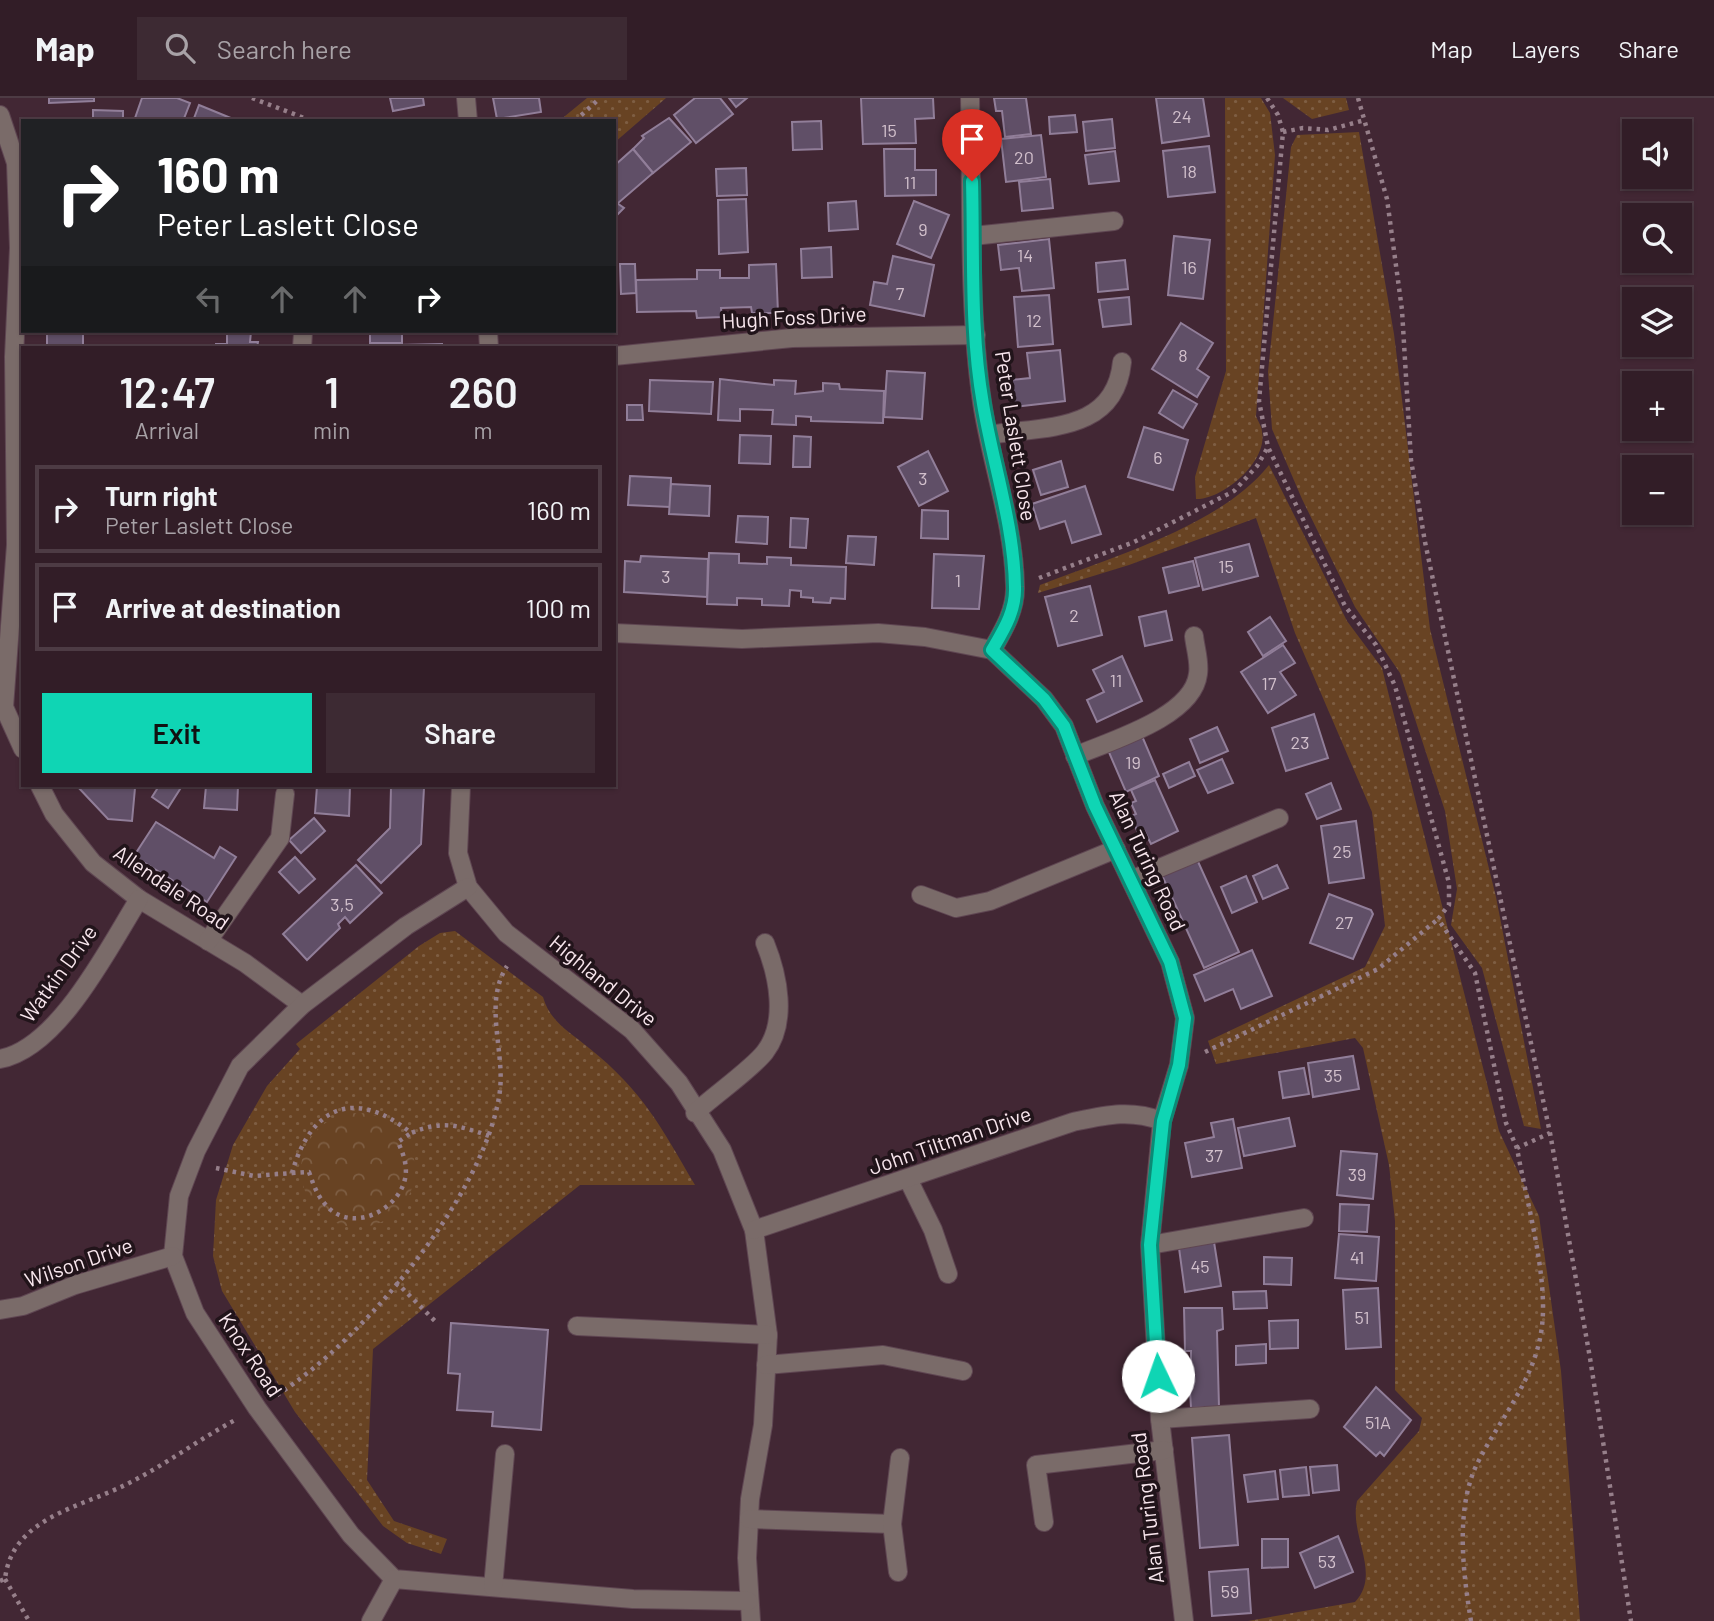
<!DOCTYPE html>
<meta charset="utf-8">
<style>
:root{--surface:#321d27;--page:#3d2a33;--text:#f1f3f6;--muted:#a8a2a7;--line:#4d3b44;--accent:#0fd5b4}
body{margin:0;font-family:Barlow,sans-serif;background:var(--page);color:var(--text);height:100vh;display:flex;flex-direction:column;font-size:26px;white-space:nowrap}
*{box-sizing:border-box;margin:0}
p{font-size:23px;color:var(--muted)}
.icon{flex:none;width:38px;height:38px;fill:none;stroke:currentColor;stroke-width:2;stroke-linecap:round;stroke-linejoin:round}
.map{position:relative;flex:1;overflow:hidden}
.drawer{position:absolute;left:21px;top:248px;width:595px;height:441px;display:flex;flex-direction:column;background:var(--surface);border-radius:0px;box-shadow:0 2px 5px #0004,0 0 0 2px var(--line)}
.drawer>*{flex:none}
.banner{position:absolute;left:21px;top:21px;width:595px;height:214px;border-radius:0px;box-shadow:0 2px 5px #0004,0 0 0 2px var(--line);background:#202124;color:#fff;overflow:hidden}
.controls{position:absolute;left:1622px;top:21px;display:grid;gap:14px}
.controls a{display:grid;place-items:center;width:70px;height:70px;border-radius:0px;background:var(--surface);box-shadow:0 2px 5px #0004,0 0 0 2px var(--line);font-size:35px}
.pin{position:absolute;display:grid;place-items:center;width:60px;height:60px;color:#fff;margin:-72px -30px;border-radius:50% 50% 50% 0;rotate:-45deg;box-shadow:0 0 7px #0007}
.pin .icon{rotate:45deg}
.me{position:absolute;width:77px;margin:-38px;rotate:357deg;stroke-linejoin:round;filter:drop-shadow(0 0 5px #0008)}
.turn{display:flex;align-items:center;gap:24px;height:147px;padding:0 21px;font-size:32px}
.turn .icon{width:91px;height:91px;stroke-width:2.5}
.turn b{display:block;font-size:49px;line-height:60px}
.lanes{display:flex;align-items:center;height:66px;padding:0 21px;background:#0003;justify-content:center;gap:35px;direction:ltr}
.lanes .off{opacity:.35}
.eta{display:flex;justify-content:space-evenly;align-items:center;height:119px;text-align:center}
.eta b{font-size:42px;font-weight:600;line-height:49px}
.action{display:flex;gap:14px;margin-top:auto;padding:14px 21px}
.action a{flex:1;height:80px;border-radius:0px;background:var(--accent);color:#111;font-size:28px;font-weight:600;line-height:80px;text-align:center}
.action a+a{background:var(--page);color:var(--text)}
ul{padding:0;list-style:none}
li{display:flex;align-items:center;gap:21px;height:88px;margin:0 14px 10px;padding:0 7px;border:4px solid var(--line);border-radius:0px}
li div{flex:1}
li b{display:block;font-size:26px}
li em{font-style:normal}
header{display:flex;align-items:center;gap:42px;box-sizing:border-box;height:98px;padding:0 35px;background:var(--surface);border-bottom:2px solid var(--line)}
header strong{font-size:33px}
nav{display:flex;gap:38px;margin-inline-start:auto;font-size:24px}
.search{width:490px;height:63px;background:var(--page);display:flex;align-items:center;gap:18px;box-sizing:border-box;padding:0 24px;border-radius:0px;color:var(--muted);font-size:26px}
.map>svg:first-child{display:block}
.grass{fill:url(#grass-dots)}
.park{fill:url(#park-crowns)}
.building{fill:#604f67;stroke:#917e99;stroke-width:2}
.lines{fill:none;stroke-linecap:round;stroke-linejoin:round}
.minor-casing{stroke:#5f4652;stroke-width:20}
.path{stroke:#967f8a;stroke-width:4.5;stroke-dasharray:3.5 5;stroke-linecap:butt}
.minor{stroke:#7a6b69;stroke-width:18}
.route-casing{stroke:#0a8a75;stroke-width:18}
.route{stroke:#0fd5b4;stroke-width:12}
.labels{text-anchor:middle;stroke-width:7;stroke-linejoin:round;paint-order:stroke}
.number-label{font-size:18px;fill:#d2c0cc}
.street-label{font-size:21px;fill:#f8e6ed;stroke:#21141a}
</style>
<header>
<strong>Map</strong>
<div class="search"><svg class="icon" aria-label="search" viewBox="0 0 24 24"><circle cx="10" cy="10" r="6"/><path d="M15 15l6 6"/></svg>Search here</div>
<nav><a>Map</a><a>Layers</a><a>Share</a></nav>
</header>
<div class="map">
<svg width="1714" height="1523" viewBox="0 0 1714 1523">
<defs>
<pattern id="grass-dots" width="8" height="8" patternUnits="userSpaceOnUse" patternTransform="scale(1.75)"><rect width="8" height="8" fill="#684323"/><path d="M2 2h.1M6 6h.1" fill="none" stroke="#7e5e43" stroke-width="1.8" stroke-linecap="round"/></pattern>
<pattern id="park-crowns" width="20" height="18" patternUnits="userSpaceOnUse" patternTransform="scale(1.75)"><rect width="20" height="18" fill="#684323"/><path d="M2 6a3 3 0 1 1 6 0M12 15a3 3 0 1 1 6 0" fill="none" stroke="#7e5e43"/></pattern>
</defs>
<rect width="100%" height="100%" fill="#422734"/>
<g class="grass">
<path d="M587,0h79l-52,45v-22h-55z"/>
<path d="M1225,0h36l9,15 5,42 -19,261c2,5 6,11 6,16 6,30 -40,68 -66,67l-1,-22 31,-106z"/>
<path d="M1283,0h63l3,12 -37,9z"/>
<path d="M1359,34l35,202 36,295 66,268 45,232 -17,-3 -42,-158 -31,-43 6,-36 -12,-78 -45,-138 -45,-66 -53,-108 -30,-70 -4,-57 23,-225 6,-12z"/>
<path d="M1269,367l78,156 35,47 117,463 40,85 22,155 19,250h-332l107,-19c27,-28 -6,-67 2,-101l62,-70 3,-13 -27,-28v-169l-6,-56 -26,-117 -8,-10 -139,26 -8,-23 157,-74 20,-41 -13,-114 -77,-179 -39,-115 -127,47 -91,28 2,-8c71,-28 181,-59 229,-120z"/>
<path d="M455,833l88,66c7,25 27,35 46,51 54,43 72,79 106,137h-115l-207,164 -6,131 27,41 53,18 -6,15 -34,-11 -24,-17 -88,-114 -73,-121 -9,-35 3,-56 17,-55 34,-59 33,-37 -4,-5 123,-98 21,-13z"/>
</g>
<circle class="park" cx="358" cy="1072" r="57"/>
<g class="building">
<path d="M49,0h45v3l-45,2z"/>
<path d="M142,0h35l13,5 -7,18h-49z"/>
<path d="M390,0h33l1,7 -31,6z"/>
<path d="M493,0h46l2,14 -44,7z"/>
<path d="M695,0h25l13,16 -37,29 -22,-28z"/>
<path d="M729,0h18l-11,9z"/>
<path d="M861,0h72l1,20 -19,1 1,24 -53,1z"/>
<path d="M994,0h32l5,36 -26,3 -3,-26h-6z"/>
<path d="M1156,0h47l6,38 -47,7z"/>
<path d="M199,7l39,16h-45z"/>
<path d="M93,12l30,1v10h-30z"/>
<path d="M1075,17l2,17 -27,2 -1,-17z"/>
<path d="M669,20l22,24 -38,31 -20,-24 11,-11 -2,-2z"/>
<path d="M1112,21l3,29 -29,3 -3,-29z"/>
<path d="M821,23l1,28 -29,1 -1,-28z"/>
<path d="M1041,37l5,42 -40,5 -5,-43z"/>
<path d="M1209,48l6,46 -47,5 -5,-46z"/>
<path d="M633,51l20,24 -36,31 -3,-3v-35z"/>
<path d="M884,51h31v21h21v25l-51,1z"/>
<path d="M1115,53l4,30 -30,3 -4,-29z"/>
<path d="M746,70l1,27 -30,1 -1,-27z"/>
<path d="M1050,81l3,29 -31,3 -3,-29z"/>
<path d="M746,101l2,53 -29,2 -1,-54z"/>
<path d="M614,103l10,7 -10,10z"/>
<path d="M856,103l2,28 -29,2 -1,-28z"/>
<path d="M914,103l35,14 -18,43 -34,-14z"/>
<path d="M1174,138l36,4 -7,59 -35,-4z"/>
<path d="M1049,141l5,49 -32,3 -3,-23 -18,2 -3,-25z"/>
<path d="M831,149l1,30 -30,1 -1,-29z"/>
<path d="M893,158l41,9 -10,51 -54,-11 4,-23 13,2z"/>
<path d="M1125,162l3,29 -30,3 -2,-29z"/>
<path d="M620,166h15l1,29 -15,1z"/>
<path d="M776,166l2,49h-26l-1,-6 -30,1 1,9 -25,1 -1,-7 -59,1 -1,-32 61,-1v-9h23v8h29v-13z"/>
<path d="M1049,197l4,49 -35,3 -4,-50z"/>
<path d="M1129,199l2,27 -28,3 -4,-27z"/>
<path d="M1181,225l32,20 -16,26 12,8 -12,20 -45,-28z"/>
<rect x="47" y="233" width="36" height="17"/>
<path d="M227,233h99v3l-75,-2 -1,10h8l-1,6h-41v-4h11z"/>
<rect x="370" y="233" width="32" height="12"/>
<path d="M442,246v4h-46v-3z"/>
<path d="M1060,252l5,51 -52,6 -3,-27 20,-2 -3,-25z"/>
<path d="M887,273l38,2 -3,46 -38,-2z"/>
<path d="M720,281l54,6v-5l22,1 -1,13 28,-3v-8l16,1 1,5 44,2 -1,32 -72,-2v-4l-15,-1v9l-24,-1 1,-14 -33,-1v12l-22,-1z"/>
<path d="M650,282l63,2 -2,32 -62,-3z"/>
<path d="M1173,292l24,14 -14,24 -24,-15z"/>
<path d="M627,307h15l1,15h-16z"/>
<path d="M1144,329l44,13 -15,50 -45,-13z"/>
<path d="M740,337l31,1 -1,28 -31,-1z"/>
<path d="M794,338l17,1 -1,30h-17z"/>
<path d="M928,353l20,40 -29,15 -21,-39z"/>
<path d="M1061,363l7,26 -27,8 -8,-25z"/>
<path d="M630,378l41,2 -1,29 -42,-2z"/>
<path d="M671,386l39,2 -1,30 -40,-2z"/>
<path d="M1085,388l16,48 -29,9 -7,-22 -25,8 -8,-25z"/>
<path d="M922,412l26,1v28l-27,-1z"/>
<path d="M738,418l30,1 -1,27 -31,-2z"/>
<path d="M791,420l17,1 -2,29 -16,-1z"/>
<path d="M848,438l28,1 -2,28 -28,-2z"/>
<path d="M1249,446l9,32 -55,14 -8,-32z"/>
<path d="M709,455l30,1v9l28,1v-7l24,1v7l55,2 -1,32 -14,-1 -1,5 -17,-1v-4l-12,-1v-6l-11,-1 -1,16 -27,-1v-6l-25,-1v7l-30,-1z"/>
<path d="M934,456l50,2 -5,53 -47,-1z"/>
<path d="M641,458l67,3 -1,38 -83,-5 1,-31 15,1z"/>
<path d="M1193,463l6,25 -30,7 -6,-25z"/>
<path d="M1090,488l12,49 -44,11 -13,-49z"/>
<path d="M1166,513l6,29 -27,6 -6,-29z"/>
<path d="M1270,519l16,24 -23,15 -15,-24z"/>
<path d="M1283,547l12,18 -15,9 16,23 -28,18 -27,-41z"/>
<path d="M1122,558l20,45 -45,21 -10,-22 17,-8 -11,-22z"/>
<path d="M1314,616l14,44 -42,13 -14,-43z"/>
<path d="M1217,629l11,24 -28,12 -10,-24z"/>
<path d="M1142,638l17,40 -33,16 -18,-42z"/>
<path d="M1222,661l11,24 -25,10 -11,-23z"/>
<path d="M1189,664l6,14 -26,12 -6,-14z"/>
<path d="M1155,682l23,51 -27,13 -7,-14 -6,3 -7,-17 5,-2 -5,-11 5,-2 -5,-11z"/>
<path d="M1331,685l10,26 -24,10 -11,-25z"/>
<path d="M77,688l58,2 -3,33 -24,-2z"/>
<path d="M159,688h23l-14,22 -16,-11z"/>
<path d="M206,688h32l-1,24 -33,-2z"/>
<path d="M317,688h33l-1,30 -34,-3z"/>
<path d="M391,689l33,1 -3,56 -40,39 -23,-23 32,-32z"/>
<path d="M314,720l11,13 -24,22 -12,-13z"/>
<path d="M1356,723l8,57 -35,5 -8,-57z"/>
<path d="M156,724l58,36 6,-11 16,10 -29,45 -73,-46z"/>
<path d="M1195,757l44,97 -35,16 -44,-97z"/>
<path d="M295,759l20,22 -16,14 -20,-21z"/>
<path d="M356,767l26,28 -32,30 -5,-6 -7,7 2,4 -33,32 -24,-26z"/>
<path d="M1277,767l11,23 -25,11 -10,-23z"/>
<path d="M1246,778l11,26 -25,11 -11,-26z"/>
<path d="M1329,796l42,16 2,4 -20,45 -43,-16z"/>
<path d="M1252,852l20,46 -31,13 -8,-20 -28,12 -11,-26z"/>
<path d="M1353,958l6,33 -46,8 -5,-34z"/>
<path d="M1304,970l5,26 -26,4 -4,-26z"/>
<path d="M1289,1020l6,28 -51,10 -6,-28z"/>
<path d="M1233,1021l9,49 -50,9 -7,-34 29,-6 -3,-14z"/>
<path d="M1341,1053l36,3 -4,45 -36,-4z"/>
<path d="M1340,1106l29,1 -2,27 -28,-1z"/>
<path d="M1339,1136l40,3 -3,44 -41,-3z"/>
<path d="M1214,1144l7,44 -36,6 -6,-44z"/>
<path d="M1264,1159l28,1 -1,27 -27,-1z"/>
<path d="M1378,1190l3,59 -35,2 -3,-59z"/>
<path d="M1266,1193l1,17 -33,1 -1,-17z"/>
<path d="M1184,1210h38l1,21 -6,2 2,76 -28,1 -1,-17h-5l3,-28h3v-12h-6z"/>
<path d="M1298,1222v28l-28,1 -1,-28z"/>
<path d="M451,1225l97,7 -7,100 -49,-4 1,-14 -36,-2 3,-36 -12,-1z"/>
<path d="M1266,1246v19l-30,2v-19z"/>
<path d="M1376,1289l35,33 -27,36 -4,-4 -4,4 -32,-29z"/>
<path d="M1229,1337l9,110 -38,3 -8,-110z"/>
<path d="M1337,1367l2,25 -26,3 -3,-26z"/>
<path d="M1306,1369l3,28 -26,2 -3,-27z"/>
<path d="M1275,1373l3,28 -30,3 -4,-27z"/>
<path d="M1338,1438l15,36 -38,16 -15,-35z"/>
<path d="M1262,1441h26v28l-26,1z"/>
<path d="M1248,1471l3,44 -39,3 -3,-44z"/>
</g>
<g class="lines">
<g class="minor-casing">
<g id="minor">
<path d="M466,0l2,23"/>
<path d="M970,0c2,98 -2,208 12,304 9,61 32,122 33,184 1,24 -12,45 -23,64"/>
<path d="M0,17l16,48 3,85 -5,109 2,188 -12,162 19,42"/>
<path d="M973,138l141,-15"/>
<path d="M488,233l1,17"/>
<path d="M302,250l1,-15"/>
<path d="M614,258l178,-18 184,-3"/>
<path d="M989,337c56,-9 126,-2 133,-73"/>
<path d="M614,535l128,6 136,-6 47,4 67,13 52,49 20,27 31,80 75,156 15,56 -6,47 -17,56 -12,124 10,174 24,202"/>
<path d="M1075,658c35,-15 118,-39 123,-82 2,-12 -3,-27 -4,-38"/>
<path d="M40,688l14,28 39,49 46,36 106,64 57,42"/>
<path d="M461,688l-3,67 10,34 38,46 126,97 47,53 43,67 32,80 14,105 -5,90 -13,74 -3,59 4,63"/>
<path d="M1131,782l148,-62"/>
<path d="M468,789l-62,39 -104,79 -62,61 -44,85 -17,45 -6,60 22,57 62,95 94,127 43,44 239,20 115,2"/>
<path d="M921,797l35,13 34,-7 126,-52"/>
<path d="M208,843l72,-103 5,-44"/>
<path d="M0,961c59,-11 109,-112 139,-160"/>
<path d="M695,1015c18,-17 57,-44 70,-61 23,-30 13,-77 0,-109"/>
<path d="M908,1081l25,51 15,44"/>
<path d="M754,1132l319,-108c33,-7 57,-13 89,-1"/>
<path d="M1150,1147l154,-27"/>
<path d="M0,1212l23,-4 52,-21 98,-29"/>
<path d="M577,1228l191,9"/>
<path d="M766,1267l117,-10 80,16"/>
<path d="M1160,1321l150,-10"/>
<path d="M749,1421l143,5"/>
<path d="M1044,1424l-8,-57 128,-15"/>
<path d="M898,1474l-6,-48 8,-66"/>
<path d="M493,1489l12,-133"/>
<path d="M371,1523l23,-42"/>
</g>
</g>
<g class="path">
<path d="M252,0l60,23"/>
<path d="M1267,0l11,17 5,17 -24,269 9,46 77,159 31,39 19,41 54,197v22l-11,14 37,54 31,150 11,25"/>
<path d="M1358,0l29,101 15,111 9,150 14,82 125,591 40,225 41,263"/>
<path d="M575,23l25,-23"/>
<path d="M1283,34l20,-4 25,2 37,-10"/>
<path d="M1039,480l95,-36 100,-51 23,-25 11,-19"/>
<path d="M1205,954l173,-83 60,-50"/>
<path d="M216,1070l38,8 38,-3c19,-68 64,-85 119,-40 31,-13 47,-8 78,3"/>
<path d="M292,1075l17,-1c5,14 9,27 22,38 26,21 67,-1 74,-31 3,-13 -2,-26 -7,-37l13,-9"/>
<path d="M396,1184l42,42"/>
<path d="M277,1297c86,-55 205,-197 222,-298 8,-43 -17,-92 8,-131"/>
<path d="M5,1481l24,42"/>
<path d="M0,1483l5,-2c7,-61 74,-71 120,-94 39,-19 74,-46 112,-66"/>
<path d="M1471,1523c-8,-48 -16,-112 6,-157 23,-46 59,-85 65,-138 6,-51 -16,-126 -25,-178l33,-15"/>
</g>
<use href="#minor" class="minor"/>
</g>
<g class="lines">
<g class="route-casing">
<path id="route" d="M972,83c2,73 -2,150 11,223 10,60 31,121 32,183 1,24 -12,44 -23,63l52,49 20,27 31,80 75,156 15,56 -6,47 -16,56 -13,124 8,131"/>
</g>
<use href="#route" class="route"/>
</g>
<g class="labels">
<g class="number-label">
<text x="1182" y="25">24</text>
<text x="889" y="39">15</text>
<text x="1024" y="66">20</text>
<text x="1189" y="80">18</text>
<text x="910" y="91">11</text>
<text x="923" y="138">9</text>
<text x="1025" y="164">14</text>
<text x="1189" y="176">16</text>
<text x="900" y="202">7</text>
<text x="1034" y="229">12</text>
<text x="1183" y="264">8</text>
<text x="1158" y="366">6</text>
<text x="923" y="387">3</text>
<text x="1226" y="475">15</text>
<text x="666" y="485">3</text>
<text x="958" y="489">1</text>
<text x="1074" y="524">2</text>
<text x="1116" y="589">11</text>
<text x="1269" y="592">17</text>
<text x="1300" y="651">23</text>
<text x="1133" y="671">19</text>
<text x="1342" y="760">25</text>
<text x="342" y="813">3,5</text>
<text x="1344" y="831">27</text>
<text x="1333" y="984">35</text>
<text x="1214" y="1064">37</text>
<text x="1357" y="1083">39</text>
<text x="1357" y="1166">41</text>
<text x="1200" y="1175">45</text>
<text x="1362" y="1226">51</text>
<text x="1378" y="1331">51A</text>
<text x="1327" y="1470">53</text>
<text x="1230" y="1500">59</text>
</g>
<g class="street-label">
<text transform="translate(794 220) rotate(-3)" y="7">Hugh Foss Drive</text>
<text transform="translate(1015 338) rotate(81)" y="7">Peter Laslett Close</text>
<text transform="translate(1147 763) rotate(65)" y="7">Alan Turing Road</text>
<text transform="translate(171 790) rotate(34)" y="7">Allendale Road</text>
<text transform="translate(59 876) rotate(-54)" y="7">Watkin Drive</text>
<text transform="translate(603 883) rotate(39)" y="7">Highland Drive</text>
<text transform="translate(950 1043) rotate(-19)" y="7">John Tiltman Drive</text>
<text transform="translate(79 1165) rotate(-19)" y="7">Wilson Drive</text>
<text transform="translate(250 1257) rotate(56)" y="7">Knox Road</text>
<text transform="translate(1148 1410) rotate(-97)" y="7">Alan Turing Road</text>
</g>
</g>
</svg>
<div class="controls">
<a><svg class="icon" aria-label="sound" viewBox="0 0 24 24"><path d="M4 9h4l5-4v14l-5-4H4zM17 9q2 3 0 6"/></svg></a>
<a><svg class="icon" aria-label="search" viewBox="0 0 24 24"><circle cx="10" cy="10" r="6"/><path d="M15 15l6 6"/></svg></a>
<a><svg class="icon" aria-label="layers" viewBox="0 0 24 24"><path d="M12 4l9 5-9 5-9-5zM3 14l9 5 9-5"/></svg></a>
<a>+</a>
<a>−</a>
</div>
<div class="pin" style="left:972px;top:83px;background:#d93025"><svg class="icon" aria-label="arrive" viewBox="0 0 24 24"><path d="M6 21V4h12l-3 4 3 4H6"/></svg></div>
<svg class="me" style="left:1158px;top:1278px" viewBox="-20 -20 40 40"><circle r="19" fill="#fff"/><path d="M0-13L10 11 0 6-10 11z" fill="#0fd5b4"/></svg>
<div class="banner">
<div class="turn"><svg class="icon" aria-label="right" viewBox="0 0 24 24"><path d="M7 20v-9h11M14 6l5 5-5 5"/></svg><div><b>160 m</b>Peter Laslett Close</div></div>
<div class="lanes"><svg class="icon off" aria-label="left" viewBox="0 0 24 24"><path d="M17 20v-9H6M10 6l-5 5 5 5"/></svg><svg class="icon off" aria-label="ahead" viewBox="0 0 24 24"><path d="M12 20V5M6 11l6-6 6 6"/></svg><svg class="icon off" aria-label="ahead" viewBox="0 0 24 24"><path d="M12 20V5M6 11l6-6 6 6"/></svg><svg class="icon" aria-label="right" viewBox="0 0 24 24"><path d="M7 20v-9h11M14 6l5 5-5 5"/></svg></div>
</div>
<section class="drawer">
<div class="eta">
<div><b>12:47</b><p>Arrival</p></div>
<div><b>1</b><p>min</p></div>
<div><b>260</b><p>m</p></div>
</div>
<ul>
<li><svg class="icon" aria-label="right" viewBox="0 0 24 24"><path d="M7 20v-9h11M14 6l5 5-5 5"/></svg><div><b>Turn right</b><p>Peter Laslett Close</p></div><em>160 m</em></li>
<li><svg class="icon" aria-label="arrive" viewBox="0 0 24 24"><path d="M6 21V4h12l-3 4 3 4H6"/></svg><div><b>Arrive at destination</b></div><em>100 m</em></li>
</ul>
<div class="action"><a>Exit</a><a>Share</a></div>
</section>
</div>
